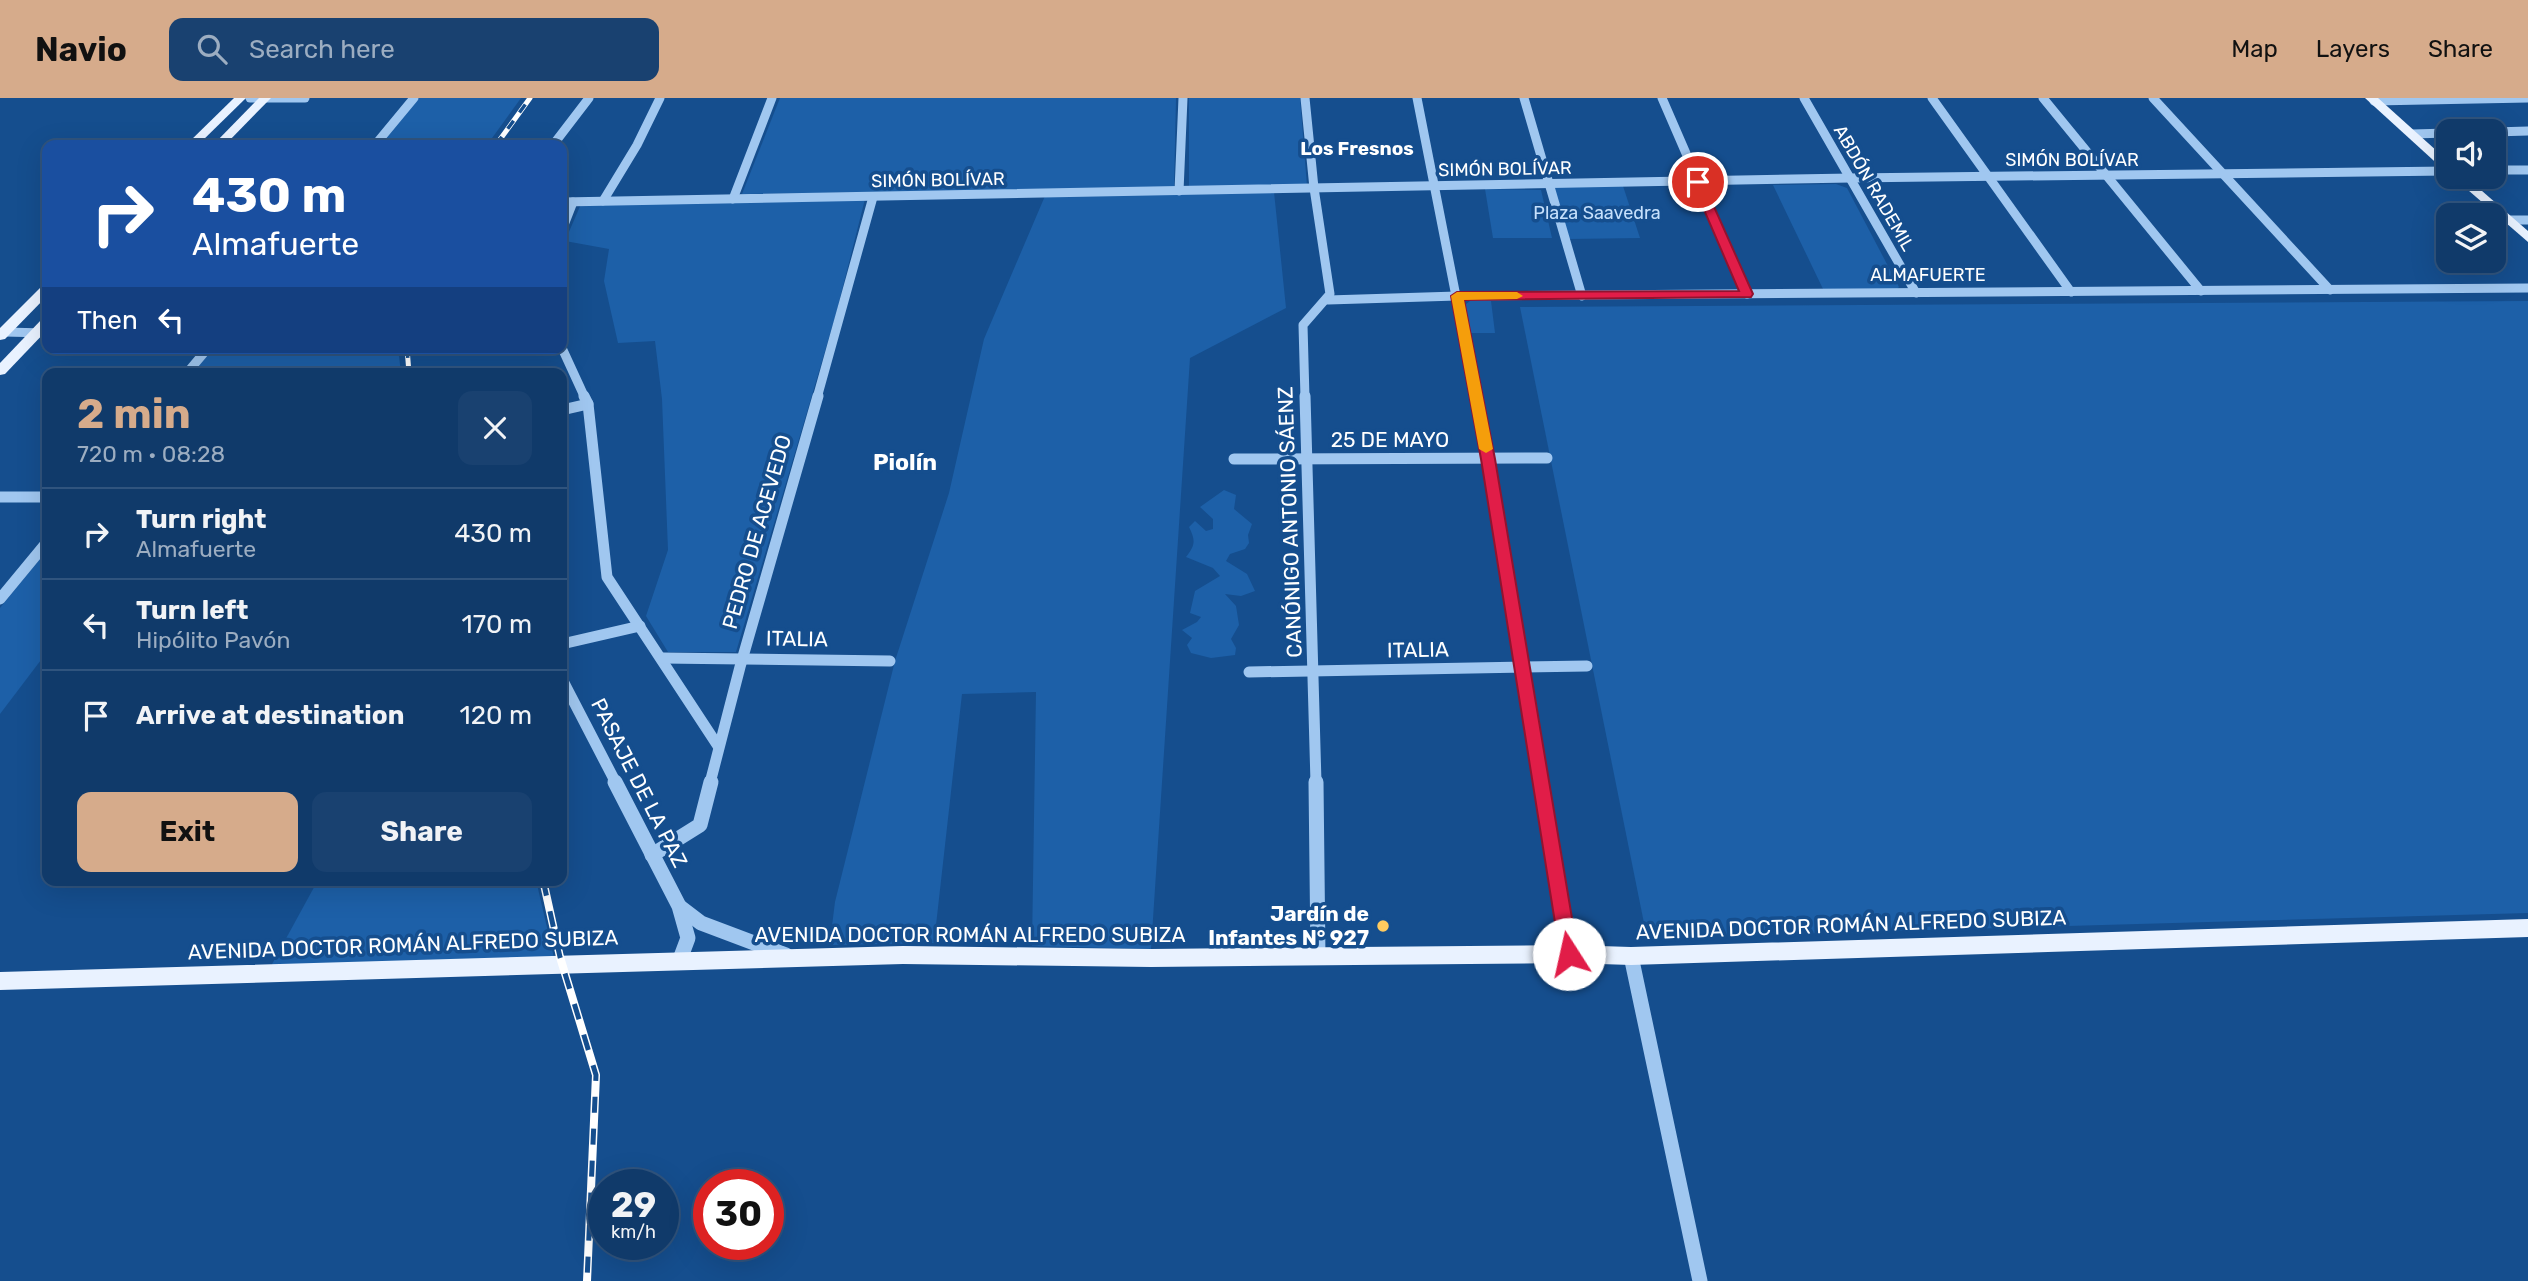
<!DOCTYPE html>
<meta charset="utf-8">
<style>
:root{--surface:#103a6a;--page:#194170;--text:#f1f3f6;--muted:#9cadc1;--line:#30547e;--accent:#d6ab8b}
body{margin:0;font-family:Rubik,sans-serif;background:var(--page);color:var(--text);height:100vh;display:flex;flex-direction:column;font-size:26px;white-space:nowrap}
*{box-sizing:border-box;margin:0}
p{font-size:23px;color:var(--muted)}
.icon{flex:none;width:38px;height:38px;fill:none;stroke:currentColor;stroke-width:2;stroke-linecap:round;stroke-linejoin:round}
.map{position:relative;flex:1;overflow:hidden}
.sheet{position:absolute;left:42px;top:270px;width:525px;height:518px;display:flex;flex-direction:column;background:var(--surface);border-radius:14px;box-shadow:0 7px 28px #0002,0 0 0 2px var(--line)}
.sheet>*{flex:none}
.top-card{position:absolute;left:42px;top:42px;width:525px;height:214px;border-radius:14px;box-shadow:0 7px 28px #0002,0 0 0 2px var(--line);background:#1a4fa0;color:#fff;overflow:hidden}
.controls{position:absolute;left:2436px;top:21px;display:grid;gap:14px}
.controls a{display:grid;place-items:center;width:70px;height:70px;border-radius:14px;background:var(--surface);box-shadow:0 7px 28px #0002,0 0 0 2px var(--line);font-size:35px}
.speed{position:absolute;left:588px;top:1071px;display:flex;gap:14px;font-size:35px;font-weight:700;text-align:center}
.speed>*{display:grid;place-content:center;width:91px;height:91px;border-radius:50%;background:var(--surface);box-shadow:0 7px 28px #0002,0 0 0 2px var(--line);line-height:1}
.speed small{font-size:18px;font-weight:400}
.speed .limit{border:10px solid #d22;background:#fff;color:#111}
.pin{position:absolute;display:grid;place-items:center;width:60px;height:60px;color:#fff;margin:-30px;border:4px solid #fff;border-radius:50%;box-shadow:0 2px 7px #0007}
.me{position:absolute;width:77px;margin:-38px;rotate:350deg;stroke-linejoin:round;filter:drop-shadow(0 0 5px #0008)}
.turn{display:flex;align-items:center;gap:24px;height:147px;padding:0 35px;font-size:32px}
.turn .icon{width:91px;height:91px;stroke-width:2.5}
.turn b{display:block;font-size:49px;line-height:60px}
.then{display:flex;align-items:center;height:66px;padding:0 35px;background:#0003;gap:14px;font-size:26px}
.round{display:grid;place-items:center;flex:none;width:74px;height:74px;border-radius:14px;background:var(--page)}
.head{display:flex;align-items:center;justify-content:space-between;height:119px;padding:0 35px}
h1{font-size:42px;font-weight:700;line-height:52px;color:var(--accent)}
.action{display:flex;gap:14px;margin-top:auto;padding:14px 35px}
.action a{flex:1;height:80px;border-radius:14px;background:var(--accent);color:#111;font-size:28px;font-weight:700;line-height:80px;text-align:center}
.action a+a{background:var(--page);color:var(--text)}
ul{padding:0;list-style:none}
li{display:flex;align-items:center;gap:21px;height:91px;padding:0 35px;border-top:2px solid var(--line)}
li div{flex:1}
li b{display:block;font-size:26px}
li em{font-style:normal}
header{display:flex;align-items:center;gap:42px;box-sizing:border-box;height:98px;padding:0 35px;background:var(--accent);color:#111}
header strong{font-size:33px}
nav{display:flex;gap:38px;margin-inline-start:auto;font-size:24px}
.search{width:490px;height:63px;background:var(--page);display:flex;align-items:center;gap:18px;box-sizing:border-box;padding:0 24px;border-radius:14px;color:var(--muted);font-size:26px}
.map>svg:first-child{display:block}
.green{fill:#1d60a8}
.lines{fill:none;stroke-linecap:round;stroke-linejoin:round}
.minor-far2{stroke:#a0c7f0;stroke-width:9}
.minor-far1{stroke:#a0c7f0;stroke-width:11}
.minor{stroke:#a0c7f0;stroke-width:15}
.major{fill:#e9f2ff;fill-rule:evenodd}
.rail-far1-casing{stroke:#fff;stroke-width:5}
.rail-casing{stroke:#fff;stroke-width:8}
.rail-far1{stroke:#154e8e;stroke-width:3.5;stroke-dasharray:10;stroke-linecap:butt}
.rail{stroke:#154e8e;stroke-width:5;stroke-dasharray:16;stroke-linecap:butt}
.route{fill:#e11d48;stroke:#92132f;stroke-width:2}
.slow{fill:#f59e0b}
.poi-dot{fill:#ffcb5f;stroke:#154e8e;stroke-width:2.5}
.labels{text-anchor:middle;stroke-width:7;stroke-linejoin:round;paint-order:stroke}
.far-street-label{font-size:18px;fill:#fff;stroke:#154e8e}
.far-park-label{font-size:18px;fill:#c6e0fc;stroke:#154e8e}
.far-neighbourhood-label{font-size:19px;font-weight:bold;fill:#fff;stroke:#154e8e}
.street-label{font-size:21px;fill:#fff;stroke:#154e8e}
.poi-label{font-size:21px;font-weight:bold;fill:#fff;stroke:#154e8e;text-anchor:end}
.neighbourhood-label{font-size:23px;font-weight:bold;fill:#fff;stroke:#154e8e}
</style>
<header>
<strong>Navio</strong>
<div class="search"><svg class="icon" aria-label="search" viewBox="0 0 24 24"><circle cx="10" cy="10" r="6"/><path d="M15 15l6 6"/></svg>Search here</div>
<nav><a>Map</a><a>Layers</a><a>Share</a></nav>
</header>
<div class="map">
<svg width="2528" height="1183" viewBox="0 0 2528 1183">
<rect width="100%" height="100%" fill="#154e8e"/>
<g class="green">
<path d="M419,0h102l-34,47h-108z"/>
<path d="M780,0h396l-2,90 -432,6z"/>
<path d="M1189,0h111l7,88 -118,2z"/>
<path d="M1836,86l11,4 52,99 -2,2 -73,2 -51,-106z"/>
<path d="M1623,88l17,52 -72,1 -14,-52z"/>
<path d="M1485,91l56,1 11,48h-59z"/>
<path d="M1274,94l12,116 -96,50 -39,591 -119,-3 4,-254 -74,2 -28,249 -101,2 -2,-11 4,-32 60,-241 54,-168 35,-154 61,-143z"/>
<path d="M865,101l-29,115 -100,338h-68l-22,-36 22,-66 -6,-151 -7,-58 -37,2 -14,-62 5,-32 -44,-8 16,-37z"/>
<path d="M1471,202l20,1 4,32h-26l-5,-27z"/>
<path d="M2528,203v612l-881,25 -127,-631z"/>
<path d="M213,250h185l3,25h-208z"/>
<path d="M1224,392l12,5 -2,14 18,15 -4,11 1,8 -4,6 -15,5 -4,7 21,13 8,17 -14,5 -16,-2 11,12 3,19 -8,14 5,9 -1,7 -24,3 -20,-5 -4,-8 5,-7 -10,-8 15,-8 4,-5 -11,-4 5,-22 25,-15 -7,-8 -27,-11c9,-12 10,-16 3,-30l6,-6 11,10 7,-2v-10l-13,-12z"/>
<path d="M47,452v102l-47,62v-106z"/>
<path d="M318,782h218l18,78 -283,8z"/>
</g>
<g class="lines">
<g class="minor-far2">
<path d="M250,0h55"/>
<path d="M1305,0l9,90 16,106 -27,31 2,73"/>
<path d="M1417,0l59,300"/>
<path d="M1524,0l58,198"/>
<path d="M1662,0l85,196"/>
<path d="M1804,0l112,195"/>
<path d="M1932,0l139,194"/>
<path d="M2043,0l158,193"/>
<path d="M2153,0l177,192"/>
<path d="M2374,3l154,-3"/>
<path d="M2494,34l34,-1"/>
<path d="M2412,36l36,-1"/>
<path d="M375,47l39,-47"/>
<path d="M553,47l36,-47"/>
<path d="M2494,72h34"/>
<path d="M1179,93l4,-93"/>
<path d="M733,101l39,-101"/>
<path d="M603,103l34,-56 23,-47"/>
<path d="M562,104l1289,-24 597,-7"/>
<path d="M2507,122h21"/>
<path d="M562,132l11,-28"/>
<path d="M1328,202l129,-4 1071,-8"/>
<path d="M4,234l43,1"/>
<path d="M562,250l23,50"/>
<path d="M187,275l21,-25"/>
<path d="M817,300l56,-201"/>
</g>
<g class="minor-far1">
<path d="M584,298l4,8 19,173 111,169"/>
<path d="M1305,298l11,387"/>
<path d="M1476,298l65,387"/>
<path d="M562,312l26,-6"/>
<path d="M1234,361l313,-1"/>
<path d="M0,399h47"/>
<path d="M0,501l47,-57"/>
<path d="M562,546l78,-18"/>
<path d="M662,560l228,3"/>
<path d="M1249,574l338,-6"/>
<path d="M562,581l54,104"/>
<path d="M710,685l30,-116 78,-271"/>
</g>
<g class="minor">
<path d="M615,684l64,124 9,32 -9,24"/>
<path d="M1316,684l2,175"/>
<path d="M1540,684l29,172"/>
<path d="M652,757l48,-30 11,-43"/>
<path d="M680,809l21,16 85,32"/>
<path d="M1631,858l69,325"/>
</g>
<g class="major">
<path d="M234,0h12l-48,47h-12z"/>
<path d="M259,0h12l-46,47h-12z"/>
<path d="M2365,0h13l70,63v9h-4z"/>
<path d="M2453,79h13l62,54v11z"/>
<path d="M47,187v11l-42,43 -5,1v-12l42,-42z"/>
<path d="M47,220v12l-42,44 -5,1v-12l42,-44z"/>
<path d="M2528,821v18l-897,28 -62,-2 -418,4 -248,-3 -903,26v-18l903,-26 248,3 418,-4 62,2z"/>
</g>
<g class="rail-far1-casing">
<g id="rail-far1">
<path d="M496,47l34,-47"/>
<path d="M407,250l2,25"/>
</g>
</g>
<g class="rail-casing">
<path id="rail" d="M543,782l17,77 36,118 -9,206"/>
</g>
<use href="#rail-far1" class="rail-far1"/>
<use href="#rail" class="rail"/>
</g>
<path class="route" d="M1698,81l5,3 50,112 -2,3 -287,3 31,159 83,495 -2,6 -7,2 -7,-2 -2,-6 -79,-495 -30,-163 6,-4 282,-1 -47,-109z"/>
<path class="slow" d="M1457,194h60l6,4 -6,3 -53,1 29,149 -7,4 -7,-4 -28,-153z"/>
<circle class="poi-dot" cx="1383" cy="828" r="7"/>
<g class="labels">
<g class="far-street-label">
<text x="2072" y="68">SIMÓN BOLÍVAR</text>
<text transform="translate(1505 71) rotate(-1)" y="6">SIMÓN BOLÍVAR</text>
<text transform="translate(938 82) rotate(-1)" y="6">SIMÓN BOLÍVAR</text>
<text transform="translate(1874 90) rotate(60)" y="6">ABDÓN RADEMIL</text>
<text x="1928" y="183">ALMAFUERTE</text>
</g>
<g class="far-park-label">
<text x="1597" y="121">Plaza Saavedra</text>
</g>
<g class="far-neighbourhood-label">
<text x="1357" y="57">Los Fresnos</text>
</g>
<g class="street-label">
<text x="1390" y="349">25 DE MAYO</text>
<text transform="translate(1290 424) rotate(-92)" y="7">CANÓNIGO ANTONIO SÁENZ</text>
<text transform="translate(757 434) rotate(-74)" y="7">PEDRO DE ACEVEDO</text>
<text transform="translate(797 541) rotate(1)" y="7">ITALIA</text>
<text transform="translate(1418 552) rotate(-1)" y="7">ITALIA</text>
<text transform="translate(639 685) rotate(63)" y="7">PASAJE DE LA PAZ</text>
<text transform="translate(1851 827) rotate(-2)" y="7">AVENIDA DOCTOR ROMÁN ALFREDO SUBIZA</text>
<text x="970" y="844">AVENIDA DOCTOR ROMÁN ALFREDO SUBIZA</text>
<text transform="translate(403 847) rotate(-2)" y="7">AVENIDA DOCTOR ROMÁN ALFREDO SUBIZA</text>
</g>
<g class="poi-label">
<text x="1369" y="823">Jardín de<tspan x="1369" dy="24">Infantes N° 927</tspan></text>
</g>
<g class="neighbourhood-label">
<text x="905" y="372">Piolín</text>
</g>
</g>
</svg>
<div class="controls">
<a><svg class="icon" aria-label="sound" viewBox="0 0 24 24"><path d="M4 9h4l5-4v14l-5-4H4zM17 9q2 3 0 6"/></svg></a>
<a><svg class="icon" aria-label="layers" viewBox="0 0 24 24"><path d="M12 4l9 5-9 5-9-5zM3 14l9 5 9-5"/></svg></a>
</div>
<div class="speed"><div>29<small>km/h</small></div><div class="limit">30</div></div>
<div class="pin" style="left:1698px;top:84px;background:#d93025"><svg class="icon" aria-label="arrive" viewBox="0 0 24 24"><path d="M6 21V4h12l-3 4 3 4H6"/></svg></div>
<svg class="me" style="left:1569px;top:856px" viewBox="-20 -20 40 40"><circle r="19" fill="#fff"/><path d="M0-13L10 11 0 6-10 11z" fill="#e11d48"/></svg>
<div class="top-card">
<div class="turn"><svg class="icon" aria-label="right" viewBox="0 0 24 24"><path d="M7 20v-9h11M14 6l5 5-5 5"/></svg><div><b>430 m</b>Almafuerte</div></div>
<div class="then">Then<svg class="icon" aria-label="left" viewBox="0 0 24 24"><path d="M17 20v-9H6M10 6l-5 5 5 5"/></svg></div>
</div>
<section class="sheet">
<div class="head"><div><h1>2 min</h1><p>720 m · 08:28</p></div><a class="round"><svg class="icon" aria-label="close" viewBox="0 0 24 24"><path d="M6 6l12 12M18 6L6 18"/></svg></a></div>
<ul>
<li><svg class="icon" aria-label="right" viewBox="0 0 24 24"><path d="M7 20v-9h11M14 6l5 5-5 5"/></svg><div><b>Turn right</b><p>Almafuerte</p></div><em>430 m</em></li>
<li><svg class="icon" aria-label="left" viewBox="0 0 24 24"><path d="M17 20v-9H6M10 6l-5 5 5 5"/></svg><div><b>Turn left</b><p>Hipólito Pavón</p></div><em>170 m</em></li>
<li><svg class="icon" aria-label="arrive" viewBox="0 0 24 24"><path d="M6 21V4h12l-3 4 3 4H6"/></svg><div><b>Arrive at destination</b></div><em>120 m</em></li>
</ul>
<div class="action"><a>Exit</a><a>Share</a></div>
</section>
</div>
